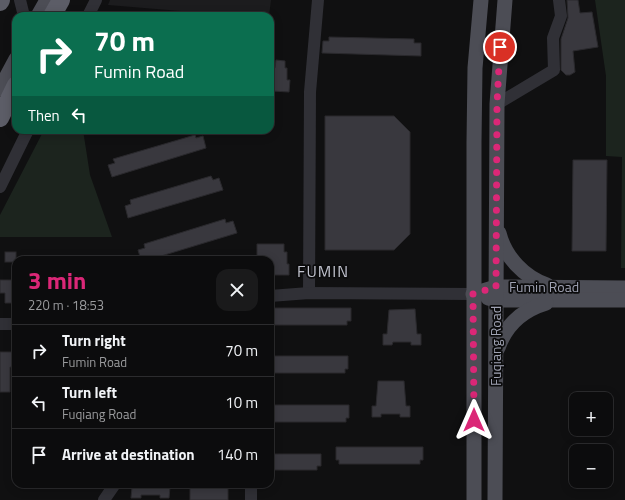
<!DOCTYPE html>
<meta charset="utf-8">
<style>
:root{--surface:#0c0c0d;--page:#1a1a1b;--text:#f1f3f6;--muted:#9a9b9d;--line:#2c2c2e;--accent:#db2777}
body{margin:0;font-family:"Titillium Web",sans-serif;background:var(--page);color:var(--text);height:100vh;display:flex;flex-direction:column;font-size:15px;white-space:nowrap}
*{box-sizing:border-box;margin:0}
p{font-size:13px;color:var(--muted)}
.icon{flex:none;width:22px;height:22px;fill:none;stroke:currentColor;stroke-width:2;stroke-linecap:round;stroke-linejoin:round}
.map{position:relative;flex:1;overflow:hidden}
.sheet{position:absolute;left:12px;top:256px;width:262px;height:232px;display:flex;flex-direction:column;background:var(--surface);border-radius:12px;box-shadow:0 2px 10px #0003,0 0 0 1px var(--line)}
.sheet>*{flex:none}
.hud{position:absolute;left:12px;top:12px;width:262px;height:122px;border-radius:12px;box-shadow:0 2px 10px #0003,0 0 0 1px var(--line);background:#0b6e4f;color:#fff;overflow:hidden}
.buttons{position:absolute;left:569px;top:392px;display:grid;gap:8px}
.buttons a{display:grid;place-items:center;width:44px;height:44px;border-radius:8px;background:var(--surface);box-shadow:0 2px 10px #0003,0 0 0 1px var(--line);font-size:20px}
.pin{position:absolute;display:grid;place-items:center;width:34px;height:34px;color:#fff;margin:-17px;border:2px solid #fff;border-radius:50%;box-shadow:0 1px 4px #0007}
.me{position:absolute;width:44px;margin:-22px;rotate:0deg;stroke-linejoin:round;filter:drop-shadow(0 0 3px #0008)}
.turn{display:flex;align-items:center;gap:14px;height:84px;padding:0 16px;font-size:18px}
.turn .icon{width:52px;height:52px;stroke-width:2.5}
.turn b{display:block;font-size:28px;line-height:34px}
.then{display:flex;align-items:center;height:38px;padding:0 16px;background:#0003;gap:8px;font-size:15px}
.round{display:grid;place-items:center;flex:none;width:42px;height:42px;border-radius:12px;background:var(--page)}
.summary{display:flex;align-items:center;justify-content:space-between;height:68px;padding:0 16px}
h1{font-size:24px;font-weight:700;line-height:30px;color:var(--accent)}
ul{padding:0;list-style:none}
li{display:flex;align-items:center;gap:12px;height:52px;padding:0 16px;border-top:1px solid var(--line)}
li div{flex:1}
li b{display:block;font-size:15px}
li em{font-style:normal}
.map>svg:first-child{display:block}
.built{fill:#1c1c1e}
.green{fill:#1c241e}
.building{fill:#39383e;stroke:#2a292d}
.lines{fill:none;stroke-linecap:round;stroke-linejoin:round}
.minor{stroke:#303036;stroke-width:12}
.major{stroke:#4c4d55;stroke-width:15}
.highway{stroke:#5c5d67;stroke-width:18}
.route{stroke:#db2777;stroke-width:7;stroke-dasharray:0 12.6}
.labels{text-anchor:middle;stroke-width:3.5;stroke-linejoin:round;paint-order:stroke}
.street-label{font-size:14px;fill:#a0a3b3;stroke:#0b0b0c}
.quarter-label{font-size:16px;letter-spacing:1px;fill:#c1c3ce;stroke:#0b0b0c}
</style>
<div class="map">
<svg width="625" height="500" viewBox="0 0 625 500">
<rect width="100%" height="100%" fill="#101011"/>
<path class="built" d="M110,0h161l-2,16h-28l-133,-11z"/>
<g class="green">
<path d="M595,0h30v268h-4l1,-111 -16,-1v-80z"/>
<path d="M44,130h39l7,45 22,62h-112v-22z"/>
</g>
<g class="building">
<path d="M567,0h11l2,13 12,-1 6,35 -25,4 2,21 -5,3h-4l-5,-5v-31l7,-21z"/>
<path d="M329,37l85,2v4h7v13l-99,-3 1,-12h6z"/>
<path d="M276,60l9,1v7h2v12h3l-1,12 -17,-1 -2,-23h5z"/>
<path d="M325,116h69l16,16v102l-16,16h-69z"/>
<path d="M195,135l1,3 7,-2 3,12 -94,29 -4,-12 7,-2 -2,-4z"/>
<path d="M573,160h34l-1,91h-34z"/>
<path d="M211,176l2,4 6,-2 4,12 -95,28 -3,-12 6,-2 -1,-4z"/>
<path d="M225,219l1,4 7,-2 4,12 -89,27h-7l-3,-10 7,-2 -1,-4z"/>
<path d="M257,244h27v8h3v12h2v11h-17l-2,-15 -13,-1z"/>
<rect x="5" y="252" width="11" height="10"/>
<path d="M0,280h16v23h-11v-10h-5z"/>
<path d="M270,308h81v13h-4v4h-77z"/>
<path d="M415,309l2,25h4v11h-10v-3h-18l-1,3h-9v-11h4l2,-24z"/>
<path d="M0,352h16v15h-6v25h-10z"/>
<path d="M270,356h78v13h-3v4h-75z"/>
<path d="M378,381h26l2,25h4v11h-10v-3h-19v3h-9v-11h4z"/>
<path d="M270,405h79v13h-3v4h-76z"/>
<path d="M336,447h87v13h-3v4h-81v-4h-3z"/>
<path d="M270,454h51v12h-4v4h-47z"/>
<path d="M139,484h23v3h8l-1,11h-9v-3h-19v3h-10l1,-11h7z"/>
<rect x="190" y="484" width="38" height="16"/>
</g>
<g class="lines">
<g class="minor">
<path d="M20,0l4,16"/>
<path d="M88,16l8,-16"/>
<path d="M497,104l57,-34 -1,-32 8,-22 -2,-16"/>
<path d="M0,187l28,-57"/>
<path d="M309,293l1,-201 8,-92"/>
<path d="M270,296l39,-3 164,1"/>
<path d="M0,324h16"/>
<path d="M104,500l11,-16"/>
<path d="M251,500v-16"/>
</g>
<g class="major">
<path d="M38,16l9,-16"/>
<path d="M0,89l16,-30"/>
<path d="M499,233c6,24 25,44 48,52"/>
<path d="M473,294l23,-7 129,1"/>
<path d="M488,298l8,2h129"/>
<path d="M498,348c8,-24 25,-38 48,-45"/>
<path d="M474,500v-358l1,-74 6,-68"/>
<path d="M495,500l2,-396 8,-104"/>
</g>
<g class="highway">
<path d="M0,2l1,-2"/>
<path d="M52,16l9,-16"/>
<path d="M0,118l16,-33"/>
</g>
</g>
<g class="lines">
<path class="route" d="M474,420l-1,-126 23,-7 1,-183 3,-57"/>
</g>
<g class="labels">
<g class="street-label">
<text x="544" y="292">Fumin Road</text>
<text transform="translate(496 346) rotate(-90)" y="5">Fuqiang Road</text>
</g>
<g class="quarter-label">
<text x="323" y="277">FUMIN</text>
</g>
</g>
</svg>
<div class="buttons">
<a>+</a>
<a>−</a>
</div>
<div class="pin" style="left:500px;top:47px;background:#d93025"><svg class="icon" aria-label="arrive" viewBox="0 0 24 24"><path d="M6 21V4h12l-3 4 3 4H6"/></svg></div>
<svg class="me" style="left:474px;top:420px" viewBox="-20 -20 40 40"><path d="M0-17L14 15 0 8-14 15z" fill="#db2777" stroke="#fff" stroke-width="4"/></svg>
<div class="hud">
<div class="turn"><svg class="icon" aria-label="right" viewBox="0 0 24 24"><path d="M7 20v-9h11M14 6l5 5-5 5"/></svg><div><b>70 m</b>Fumin Road</div></div>
<div class="then">Then<svg class="icon" aria-label="left" viewBox="0 0 24 24"><path d="M17 20v-9H6M10 6l-5 5 5 5"/></svg></div>
</div>
<section class="sheet">
<div class="summary"><div><h1>3 min</h1><p>220 m · 18:53</p></div><a class="round"><svg class="icon" aria-label="close" viewBox="0 0 24 24"><path d="M6 6l12 12M18 6L6 18"/></svg></a></div>
<ul>
<li><svg class="icon" aria-label="right" viewBox="0 0 24 24"><path d="M7 20v-9h11M14 6l5 5-5 5"/></svg><div><b>Turn right</b><p>Fumin Road</p></div><em>70 m</em></li>
<li><svg class="icon" aria-label="left" viewBox="0 0 24 24"><path d="M17 20v-9H6M10 6l-5 5 5 5"/></svg><div><b>Turn left</b><p>Fuqiang Road</p></div><em>10 m</em></li>
<li><svg class="icon" aria-label="arrive" viewBox="0 0 24 24"><path d="M6 21V4h12l-3 4 3 4H6"/></svg><div><b>Arrive at destination</b></div><em>140 m</em></li>
</ul>
</section>
</div>
